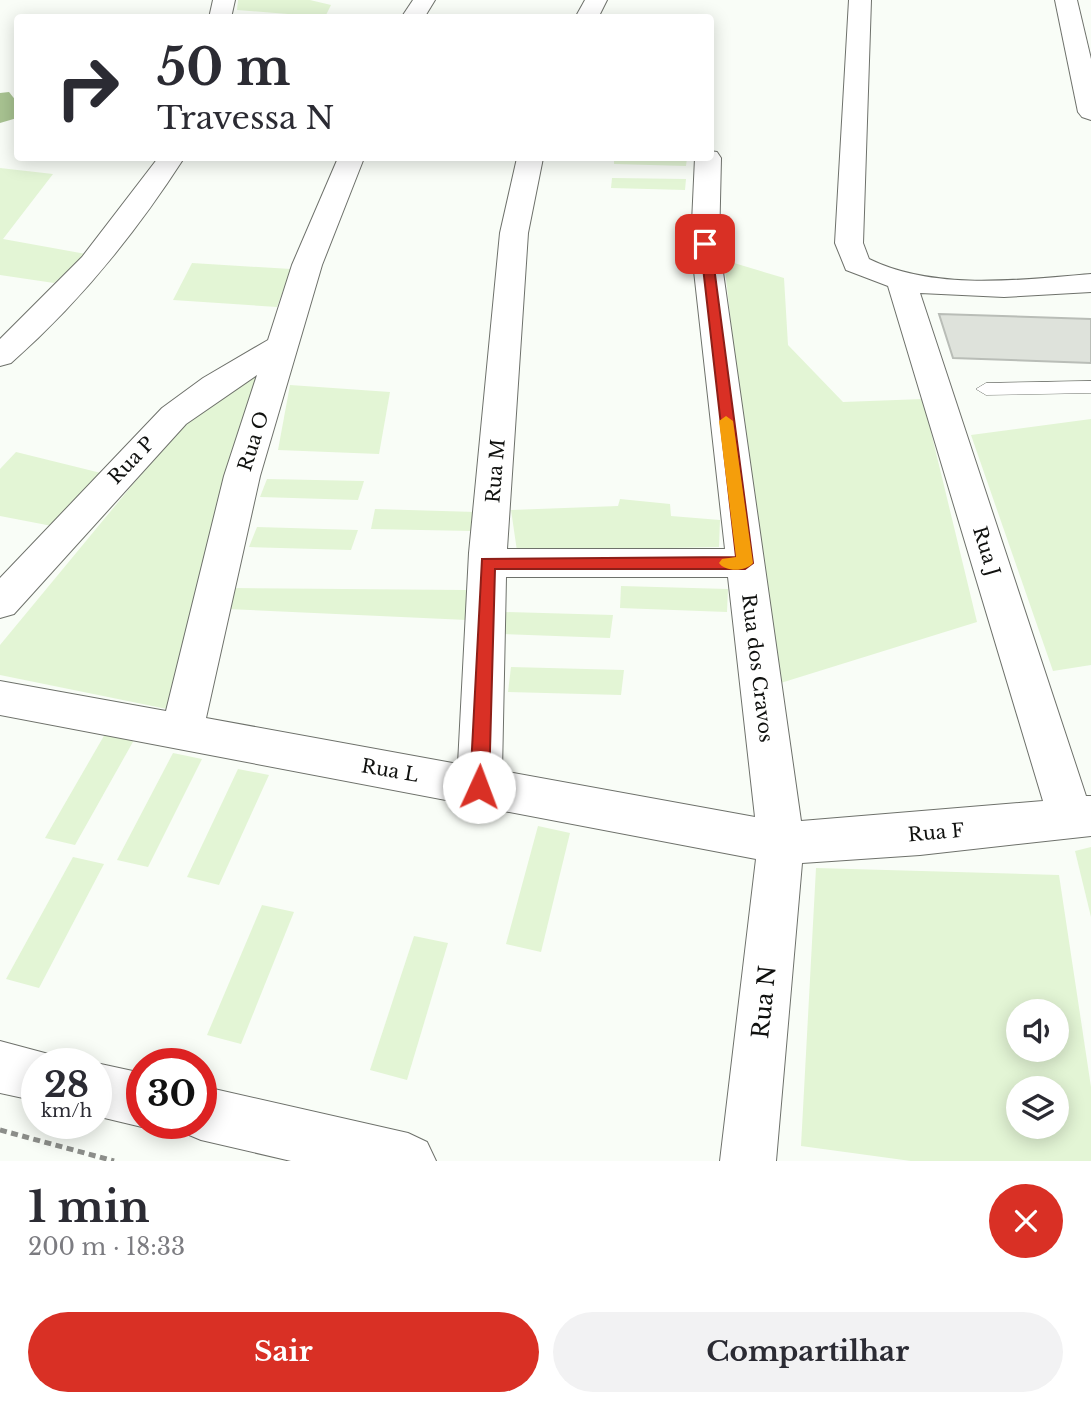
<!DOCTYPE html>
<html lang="pt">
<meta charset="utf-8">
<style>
:root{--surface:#fff;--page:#f2f2f3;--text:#2b2b33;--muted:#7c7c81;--accent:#d93025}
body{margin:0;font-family:"Libre Baskerville",serif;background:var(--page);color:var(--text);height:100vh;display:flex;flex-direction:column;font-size:26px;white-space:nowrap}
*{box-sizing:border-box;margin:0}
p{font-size:23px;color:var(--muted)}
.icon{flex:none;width:38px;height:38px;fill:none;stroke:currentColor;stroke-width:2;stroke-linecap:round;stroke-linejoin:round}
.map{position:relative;height:1161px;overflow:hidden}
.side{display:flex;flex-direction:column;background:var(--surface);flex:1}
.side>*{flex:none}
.hud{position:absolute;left:14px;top:14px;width:700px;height:147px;border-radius:7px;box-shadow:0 4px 18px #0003;background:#fff;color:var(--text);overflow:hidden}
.buttons{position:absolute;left:1006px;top:999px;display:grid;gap:14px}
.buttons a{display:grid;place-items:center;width:63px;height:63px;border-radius:50%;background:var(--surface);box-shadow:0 4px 18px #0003;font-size:35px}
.speed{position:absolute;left:21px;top:1048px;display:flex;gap:14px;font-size:35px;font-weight:700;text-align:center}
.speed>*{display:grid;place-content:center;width:91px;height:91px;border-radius:50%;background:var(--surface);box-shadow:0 4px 18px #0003;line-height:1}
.speed small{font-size:18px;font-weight:400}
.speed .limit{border:10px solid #d22;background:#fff;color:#111}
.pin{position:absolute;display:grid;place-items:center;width:60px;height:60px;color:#fff;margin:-30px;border-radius:14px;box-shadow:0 4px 10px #0006}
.me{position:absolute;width:77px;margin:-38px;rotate:2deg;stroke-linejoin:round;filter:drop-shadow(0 0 5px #0008)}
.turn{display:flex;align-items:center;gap:24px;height:147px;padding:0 28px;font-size:32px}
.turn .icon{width:91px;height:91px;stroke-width:2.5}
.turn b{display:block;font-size:49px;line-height:60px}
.round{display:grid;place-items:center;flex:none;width:74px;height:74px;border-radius:37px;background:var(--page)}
.summary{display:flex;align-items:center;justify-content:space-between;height:119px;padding:0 28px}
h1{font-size:42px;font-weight:700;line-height:52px}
.button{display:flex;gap:14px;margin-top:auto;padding:14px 28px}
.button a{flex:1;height:80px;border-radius:42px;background:var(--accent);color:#fff;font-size:28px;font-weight:700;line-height:80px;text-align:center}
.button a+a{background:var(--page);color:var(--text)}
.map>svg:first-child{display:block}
.green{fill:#e3f5d5;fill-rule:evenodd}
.forest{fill:#a8c391}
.building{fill:#dee2db;stroke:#b9bdb7;stroke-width:2}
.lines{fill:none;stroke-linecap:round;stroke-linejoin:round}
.service-casing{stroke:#6e716b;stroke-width:1}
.minor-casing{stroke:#6e716b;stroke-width:2}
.secondary-casing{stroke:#6e716b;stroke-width:2}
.path{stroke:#8c8e8a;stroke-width:5;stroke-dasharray:7 4.5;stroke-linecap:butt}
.service{fill:#fff;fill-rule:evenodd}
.minor{fill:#fff;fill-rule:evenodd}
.secondary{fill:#fff;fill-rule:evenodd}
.route{fill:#d93025;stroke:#8d1f18;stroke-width:2}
.slow{fill:#f59e0b}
.labels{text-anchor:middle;stroke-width:5;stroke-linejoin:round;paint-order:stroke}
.street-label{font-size:19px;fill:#10110f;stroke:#fff}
.near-street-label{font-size:23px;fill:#10110f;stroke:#fff}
</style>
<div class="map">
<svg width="1091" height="1161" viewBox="0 0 1091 1161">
<rect width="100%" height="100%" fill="#f9fdf7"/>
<g class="green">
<path d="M238,0h72l21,5 -6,12 -88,-7z"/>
<path d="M614,158h73l-1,8 -72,-2z"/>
<path d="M0,168l53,6 -50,65 83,15 -32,29 -54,-8z"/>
<path d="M612,178l74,1 -1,11 -74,-2z"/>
<path d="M724,260l60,18 4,67 55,57 80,-3 54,223 -206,64z"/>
<path d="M192,263l99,6 -14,38 -104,-7z"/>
<path d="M264,367l-97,342 -167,-34v-30l191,-231z"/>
<path d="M290,385l100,7 -11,62 -101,-4z"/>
<path d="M1091,419v246l-38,6 -82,-236z"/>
<path d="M16,452l85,21 -49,53 -52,-10v-47z"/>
<path d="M267,479l97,2 -6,19 -98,-3z"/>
<path d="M620,499l50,5 1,12 49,4 -1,27 -202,4 -6,-41 107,-4z"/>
<path d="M375,509l101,3 -5,19 -100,-2z"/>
<path d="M257,527l101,3 -7,20 -102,-3z"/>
<path d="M621,586l107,3 -1,23 -107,-4z"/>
<path d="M234,588l232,2 1,30 -240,-11z"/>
<path d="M504,612l109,3 -3,23 -109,-4z"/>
<path d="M511,667l113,3 -3,25 -113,-3z"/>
<path d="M105,734l29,6 -59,105 -30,-7z"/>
<path d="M173,753l29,6 -54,108 -31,-7z"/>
<path d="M238,769l31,6 -50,110 -32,-8z"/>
<path d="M538,826l32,7 -29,119 -35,-8z"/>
<path d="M1091,847v70l-16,-66z"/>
<path d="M73,857l31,7 -65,124 -33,-9z"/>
<path d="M816,868l243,7 32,212v74h-180l-110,-15zM1018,1012h39v38h-39zM1018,1088h39v39h-39z"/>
<path d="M262,905l32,7 -53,132 -34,-9z"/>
<path d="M414,936l34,7 -41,137 -37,-10z"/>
</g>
<path class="forest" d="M9,92l8,10v16l-17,5v-30z"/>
<path class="building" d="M939,314l152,5v44l-138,-5z"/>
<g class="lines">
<g class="service-casing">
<path id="service" d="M1091,381v12l-105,2 -10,-6 10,-6z"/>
</g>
<g class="minor-casing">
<g id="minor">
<path d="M213,0h22l-4,18h-22z"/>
<path d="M413,0h22l-11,18h-23z"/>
<path d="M585,0h22l-9,18h-23z"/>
<path d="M849,0h22l-8,243 6,16c65,32 152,21 222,15v18l-87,5 -84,-4 166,503h5v40l-171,19 -118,8 -26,298h-56l36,-302 -756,-144v-34l166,30 58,-235 33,-101 -71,49 -172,190 -14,4v-40l162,-170 41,-30 65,-38 24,-75 46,-107h26l-42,107 -62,211 -54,242 252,46 11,-211 31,-320 17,-75h26l-15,75 -21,316h218l-34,-305 4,-86h15v-7l7,1 4,6 -2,86 82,577 242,-20 -155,-515 -42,-16 -11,-27zM506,577h222l27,240 -253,-46z"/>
<path d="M1055,0h22l14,59v61l-9,-3 -4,-5z"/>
<path d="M158,158h26c-49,76 -105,145 -173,205l-11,3v-27l82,-82z"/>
</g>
</g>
<g class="secondary-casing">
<g id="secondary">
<path d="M0,1041l56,15 3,8h-22v37l-37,-8z"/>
<path d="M96,1063l46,10v51h8l-8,3 -46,-11v-52h-4z"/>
<path d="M201,1086l207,47 19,9 9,19h-145l-90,-21 -19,-8 -3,-8h22z"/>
</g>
</g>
<path class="path" d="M0,1130l114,31"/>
<use href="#service" class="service"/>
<use href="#minor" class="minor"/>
<use href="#secondary" class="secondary"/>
</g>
<path class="route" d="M700,241l11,3 42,319 -8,6h-250l-6,218 -3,6 -7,2 -6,-2 -3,-6 12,-228 254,-2z"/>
<path class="slow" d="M726,416l7,5 20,142c-7,9 -28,9 -34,0l3,-4 14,-2 -17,-136z"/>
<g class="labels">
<g class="street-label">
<text transform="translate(253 441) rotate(-72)" y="7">Rua O</text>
<text transform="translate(131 460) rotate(-46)" y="7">Rua P</text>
<text transform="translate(495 471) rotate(-85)" y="7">Rua M</text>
<text transform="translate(987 551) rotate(73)" y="7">Rua J</text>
<text transform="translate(758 668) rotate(83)" y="7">Rua dos Cravos</text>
<text transform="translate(390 770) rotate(10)" y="7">Rua L</text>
<text transform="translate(936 832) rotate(-5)" y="7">Rua F</text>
</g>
<g class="near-street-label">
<text transform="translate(764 1002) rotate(-84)" y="8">Rua N</text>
</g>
</g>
</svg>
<div class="buttons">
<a><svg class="icon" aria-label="sound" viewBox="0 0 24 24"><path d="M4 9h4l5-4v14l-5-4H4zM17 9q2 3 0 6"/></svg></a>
<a><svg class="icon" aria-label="layers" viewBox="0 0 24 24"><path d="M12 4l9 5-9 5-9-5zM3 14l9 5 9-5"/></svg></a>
</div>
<div class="speed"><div>28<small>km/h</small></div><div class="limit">30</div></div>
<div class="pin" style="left:705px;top:244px;background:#d93025"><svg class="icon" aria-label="arrive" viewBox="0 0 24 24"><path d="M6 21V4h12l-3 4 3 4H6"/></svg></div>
<svg class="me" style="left:479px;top:787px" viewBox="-20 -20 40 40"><circle r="19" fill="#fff"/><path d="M0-13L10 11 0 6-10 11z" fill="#d93025"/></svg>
<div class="hud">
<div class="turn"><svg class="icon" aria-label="right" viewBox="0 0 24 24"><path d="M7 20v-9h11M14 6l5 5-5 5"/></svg><div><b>50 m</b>Travessa N</div></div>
</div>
</div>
<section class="side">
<div class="summary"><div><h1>1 min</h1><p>200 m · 18:33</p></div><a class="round" style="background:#d93025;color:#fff"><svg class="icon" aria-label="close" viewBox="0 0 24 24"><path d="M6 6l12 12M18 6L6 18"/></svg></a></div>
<div class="button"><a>Sair</a><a>Compartilhar</a></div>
</section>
